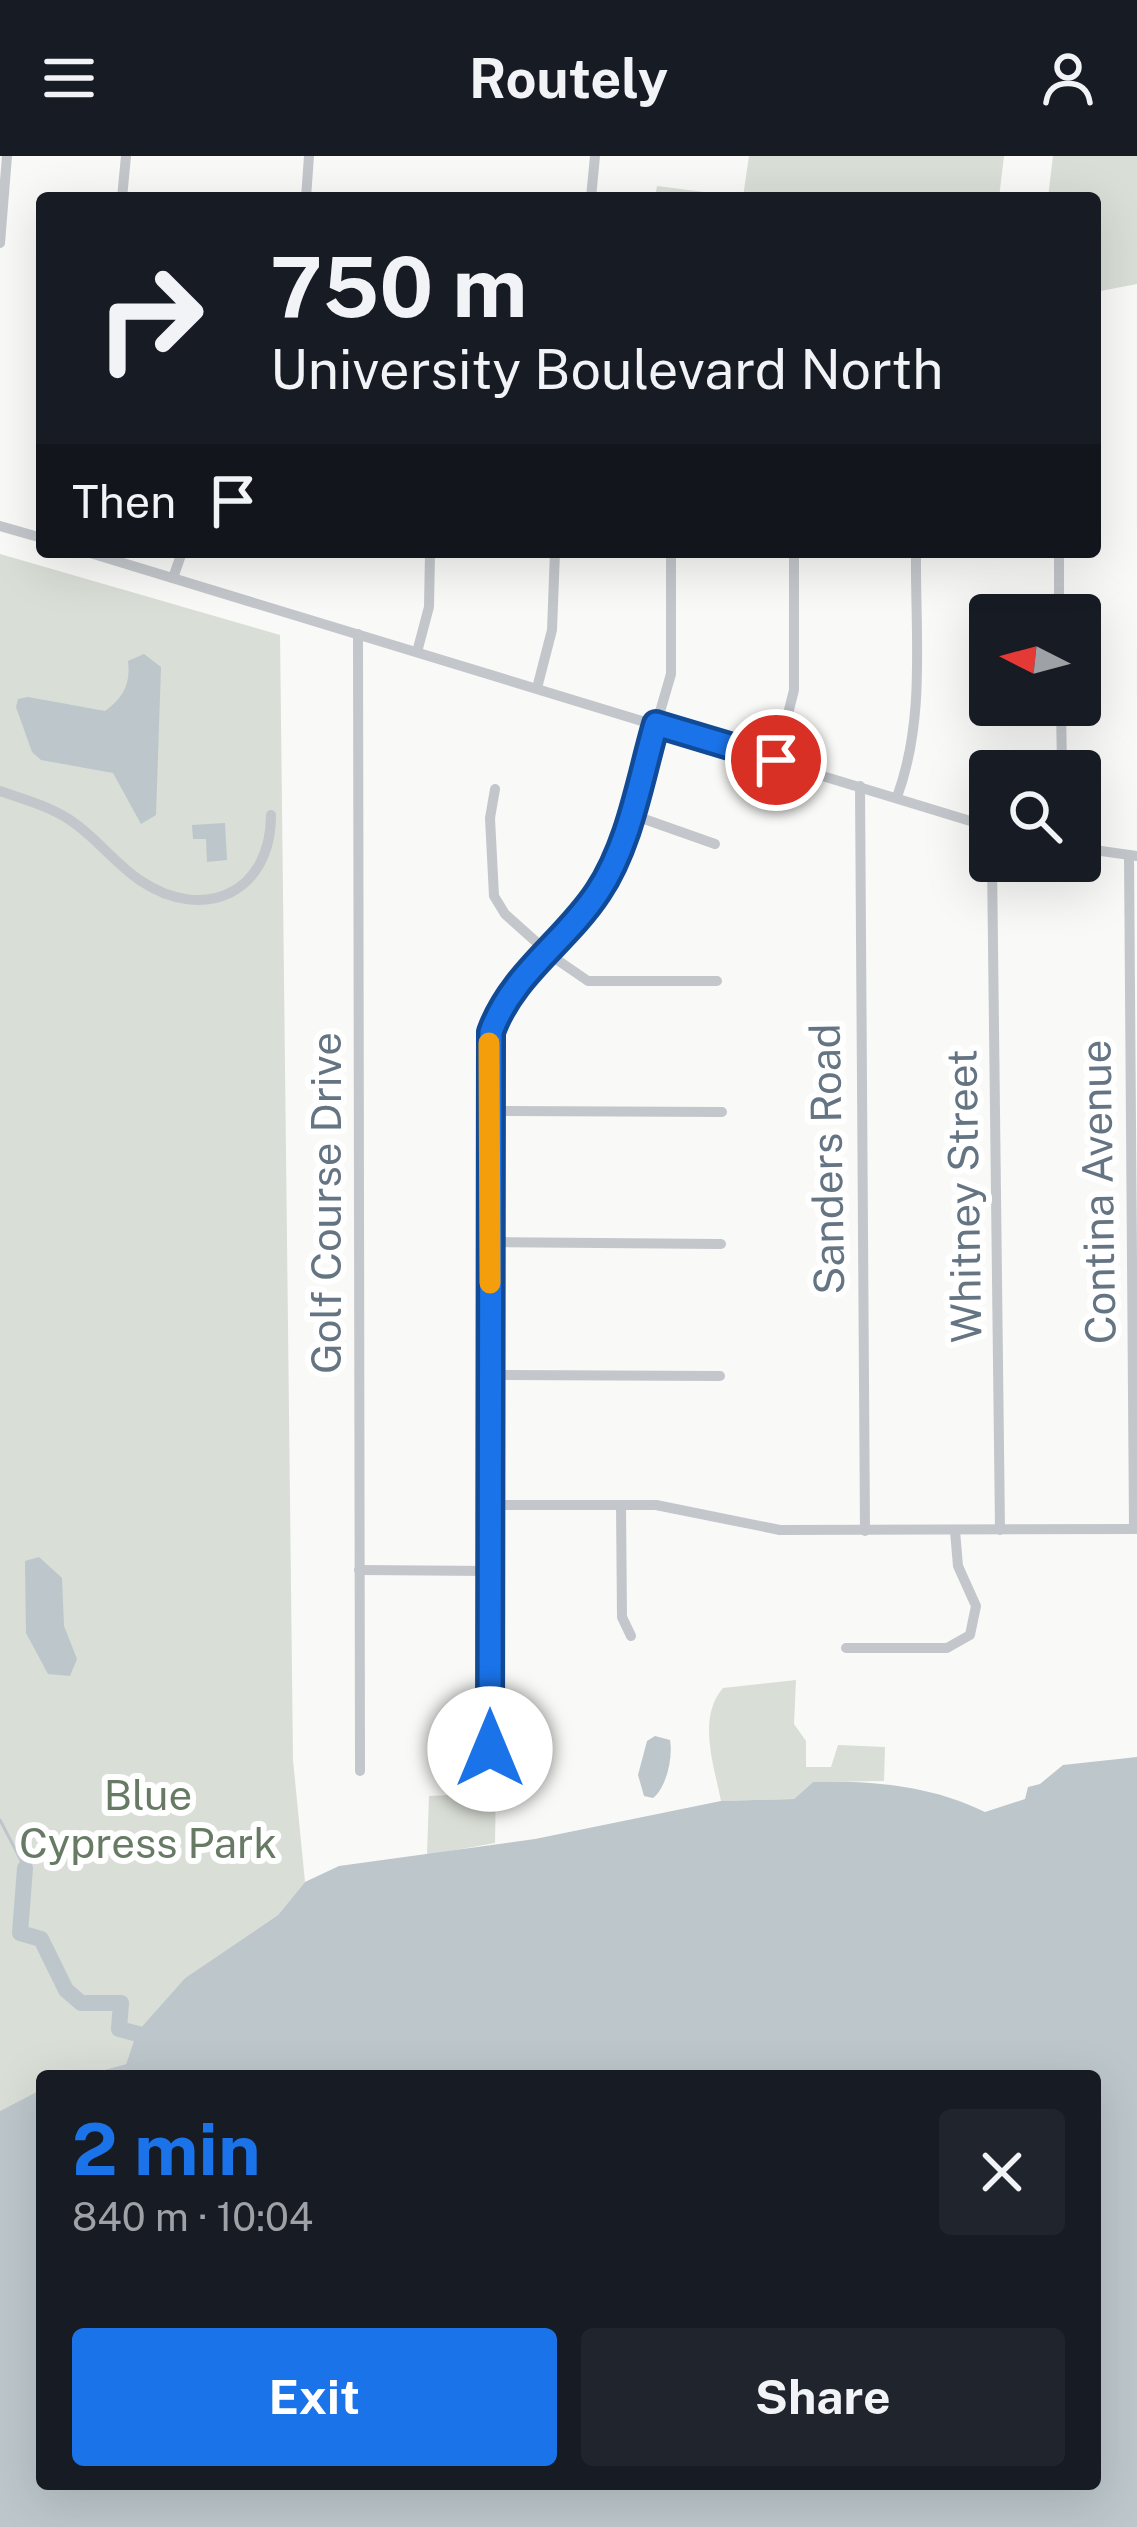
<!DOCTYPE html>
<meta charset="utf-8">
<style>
:root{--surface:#171b24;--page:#20242c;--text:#f1f3f6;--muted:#9ea1a6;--accent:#1a73e8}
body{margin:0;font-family:"Public Sans",sans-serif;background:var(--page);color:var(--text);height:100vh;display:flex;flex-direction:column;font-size:45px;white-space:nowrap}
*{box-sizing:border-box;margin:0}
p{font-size:39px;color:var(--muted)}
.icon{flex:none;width:66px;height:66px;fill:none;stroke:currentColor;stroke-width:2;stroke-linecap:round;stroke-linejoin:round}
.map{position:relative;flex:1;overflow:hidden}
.drawer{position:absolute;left:36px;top:1914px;width:1065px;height:420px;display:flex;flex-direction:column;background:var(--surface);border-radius:12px;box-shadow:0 12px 48px #0002}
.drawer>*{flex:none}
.hud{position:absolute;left:36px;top:36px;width:1065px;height:366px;border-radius:12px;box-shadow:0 12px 48px #0002;background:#171b24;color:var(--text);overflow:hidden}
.needle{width:78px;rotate:276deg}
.fabs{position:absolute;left:969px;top:438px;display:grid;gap:24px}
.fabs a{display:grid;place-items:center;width:132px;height:132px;border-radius:12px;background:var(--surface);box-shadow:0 12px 48px #0002;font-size:60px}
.pin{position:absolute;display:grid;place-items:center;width:102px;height:102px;color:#fff;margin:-51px;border:6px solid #fff;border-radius:50%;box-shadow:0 3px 12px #0007}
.me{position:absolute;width:132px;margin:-66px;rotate:0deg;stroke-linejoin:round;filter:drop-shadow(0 0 9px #0008)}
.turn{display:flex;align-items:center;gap:42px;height:252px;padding:0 36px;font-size:54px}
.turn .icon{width:156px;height:156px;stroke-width:2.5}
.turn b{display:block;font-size:84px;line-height:102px}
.then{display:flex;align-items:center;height:114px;padding:0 36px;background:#0003;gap:24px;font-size:45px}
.round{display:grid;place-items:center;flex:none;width:126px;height:126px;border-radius:12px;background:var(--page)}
.headline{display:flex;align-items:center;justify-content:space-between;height:204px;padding:0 36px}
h1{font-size:72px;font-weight:700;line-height:90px;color:var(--accent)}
.cta{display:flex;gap:24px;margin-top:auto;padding:24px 36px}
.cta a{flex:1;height:138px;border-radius:12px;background:var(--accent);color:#fff;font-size:48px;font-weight:700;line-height:138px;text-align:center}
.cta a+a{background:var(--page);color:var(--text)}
header{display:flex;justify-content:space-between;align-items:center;height:156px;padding:0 36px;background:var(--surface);font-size:54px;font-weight:700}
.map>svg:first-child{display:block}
.green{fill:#d9ded6}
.water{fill:#bcc6cb}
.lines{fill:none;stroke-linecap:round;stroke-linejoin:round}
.stream{stroke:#bcc6cb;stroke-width:3}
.river{stroke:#bcc6cb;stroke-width:16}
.minor{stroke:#c3c7cb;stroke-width:10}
.route-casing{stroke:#114b97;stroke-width:30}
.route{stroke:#1a73e8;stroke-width:21}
.slow{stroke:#f59e0b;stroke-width:21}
.labels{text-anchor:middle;stroke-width:12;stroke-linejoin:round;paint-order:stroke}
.street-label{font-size:42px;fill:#657482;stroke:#fff}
.park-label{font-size:42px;fill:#667a64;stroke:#fff}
</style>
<header><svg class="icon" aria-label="menu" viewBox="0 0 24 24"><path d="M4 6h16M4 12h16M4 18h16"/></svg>Routely<svg class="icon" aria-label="person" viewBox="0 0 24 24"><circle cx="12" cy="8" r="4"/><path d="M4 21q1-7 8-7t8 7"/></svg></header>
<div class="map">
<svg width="1137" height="2371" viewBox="0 0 1137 2371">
<rect width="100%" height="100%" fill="#f9f9f7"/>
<g class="green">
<path d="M749,0h255l-5,42h-344l2,-12 86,11z"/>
<path d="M1053,0h84v128l-42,8v-94h-47z"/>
<path d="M0,398l280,81 13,1125 12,122 -27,33 -93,63 -48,54 -11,32 -44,12h-40v13l-42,22z"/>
<path d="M796,1524l-2,44 12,17v26h25l7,-22 47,2 -1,34 -71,1 -19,17 -73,2c-7,-36 -24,-83 2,-113z"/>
<path d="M496,1627l-1,60 -68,12 2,-59 39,-2z"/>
</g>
<g class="water">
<path d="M144,498l17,13 -5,148 -15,9 -28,-51 -72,-13 -9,-8 -16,-45 2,-8 10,-2 77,14c18,-13 26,-27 23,-50z"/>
<path d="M225,667l2,37 -20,2 -1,-23h-13l-1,-14z"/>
<path d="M39,1401l23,21 2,48 13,33 -7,17 -22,-2 -22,-41 -1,-72z"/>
<path d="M655,1580l15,4c3,16 -3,47 -17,58l-9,-2 -6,-21 9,-34z"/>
<path d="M1137,1601v770h-1137v-416l42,-22v395h1053v-408h-1013l44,-12 11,-32 48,-54 93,-63 27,-33 34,-16 196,-27 186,-38 73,-2 19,-17c60,-2 120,4 172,30l40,-13 3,-12 12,-3 23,-19z"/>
</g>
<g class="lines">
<path class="stream" d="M0,1664l25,48"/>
<path class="river" d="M25,1712l-5,65 21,6 25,51 15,13h40l-2,26 27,7 3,40"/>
<g class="minor">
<path d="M122,42l4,-42"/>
<path d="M306,42l3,-42"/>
<path d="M591,42l4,-42"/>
<path d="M0,87l7,-87"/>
<path d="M0,370l42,12"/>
<path d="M87,396l903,275"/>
<path d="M1059,396v63"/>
<path d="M173,422l9,-26"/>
<path d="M358,478l2,1137"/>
<path d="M417,496l12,-45 1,-55"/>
<path d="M537,532l15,-58 3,-78"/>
<path d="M1061,549l1,66"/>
<path d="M776,605l18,-71v-138"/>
<path d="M860,630l5,745"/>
<path d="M495,633l-5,29 4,78 11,18 48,43 35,24h129"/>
<path d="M0,635c23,8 49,15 70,29 26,17 45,44 71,61 63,42 130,12 130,-66"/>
<path d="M897,641c29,-79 18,-163 19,-245"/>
<path d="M630,658l85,30"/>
<path d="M1080,692l57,8"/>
<path d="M1129,699l5,674"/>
<path d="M992,705l8,669"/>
<path d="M490,955l232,1"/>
<path d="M490,1086l231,2"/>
<path d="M490,1219l230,1"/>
<path d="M490,1349h166l124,25 357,-1"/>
<path d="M621,1349l1,112 9,19"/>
<path d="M359,1414l132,1"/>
<path d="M846,1492h101l23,-13 6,-29 -18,-40 -3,-35"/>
<path d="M499,1610l-9,-17v-707l17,-44 85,-97 28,-52 51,-175v-122"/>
</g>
</g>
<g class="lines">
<g class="route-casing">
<path id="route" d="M490,1593l1,-717c21,-58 74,-90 107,-140 32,-48 42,-113 58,-168l120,36"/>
</g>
<use href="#route" class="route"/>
<path class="slow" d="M489,887l1,240"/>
</g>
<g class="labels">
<g class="street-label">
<text transform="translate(827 1003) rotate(-91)" y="15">Sanders Road</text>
<text transform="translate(1098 1036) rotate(-91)" y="15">Contina Avenue</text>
<text transform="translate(964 1040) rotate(-91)" y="15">Whitney Street</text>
<text transform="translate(326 1047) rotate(-90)" y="15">Golf Course Drive</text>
</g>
<g class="park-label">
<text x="148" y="1654">Blue<tspan x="148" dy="48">Cypress Park</tspan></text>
</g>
</g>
</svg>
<div class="fabs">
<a><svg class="needle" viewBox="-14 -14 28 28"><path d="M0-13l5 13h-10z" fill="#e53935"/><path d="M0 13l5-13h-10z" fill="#9ea1a6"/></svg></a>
<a><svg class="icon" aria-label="search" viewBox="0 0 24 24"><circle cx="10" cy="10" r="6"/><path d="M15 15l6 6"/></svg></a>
</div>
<div class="pin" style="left:776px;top:604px;background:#d93025"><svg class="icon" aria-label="arrive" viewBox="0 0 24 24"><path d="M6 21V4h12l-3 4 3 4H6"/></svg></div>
<svg class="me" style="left:490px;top:1593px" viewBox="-20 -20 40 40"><circle r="19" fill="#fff"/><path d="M0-13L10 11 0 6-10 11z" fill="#1a73e8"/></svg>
<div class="hud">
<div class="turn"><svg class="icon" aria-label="right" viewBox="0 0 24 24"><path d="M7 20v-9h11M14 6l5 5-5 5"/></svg><div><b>750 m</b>University Boulevard North</div></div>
<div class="then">Then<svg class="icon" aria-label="arrive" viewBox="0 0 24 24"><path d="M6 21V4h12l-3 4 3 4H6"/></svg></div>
</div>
<section class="drawer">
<div class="headline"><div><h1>2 min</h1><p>840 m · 10:04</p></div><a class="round"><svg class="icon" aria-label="close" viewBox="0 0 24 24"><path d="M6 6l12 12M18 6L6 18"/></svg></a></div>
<div class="cta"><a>Exit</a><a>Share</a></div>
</section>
</div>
